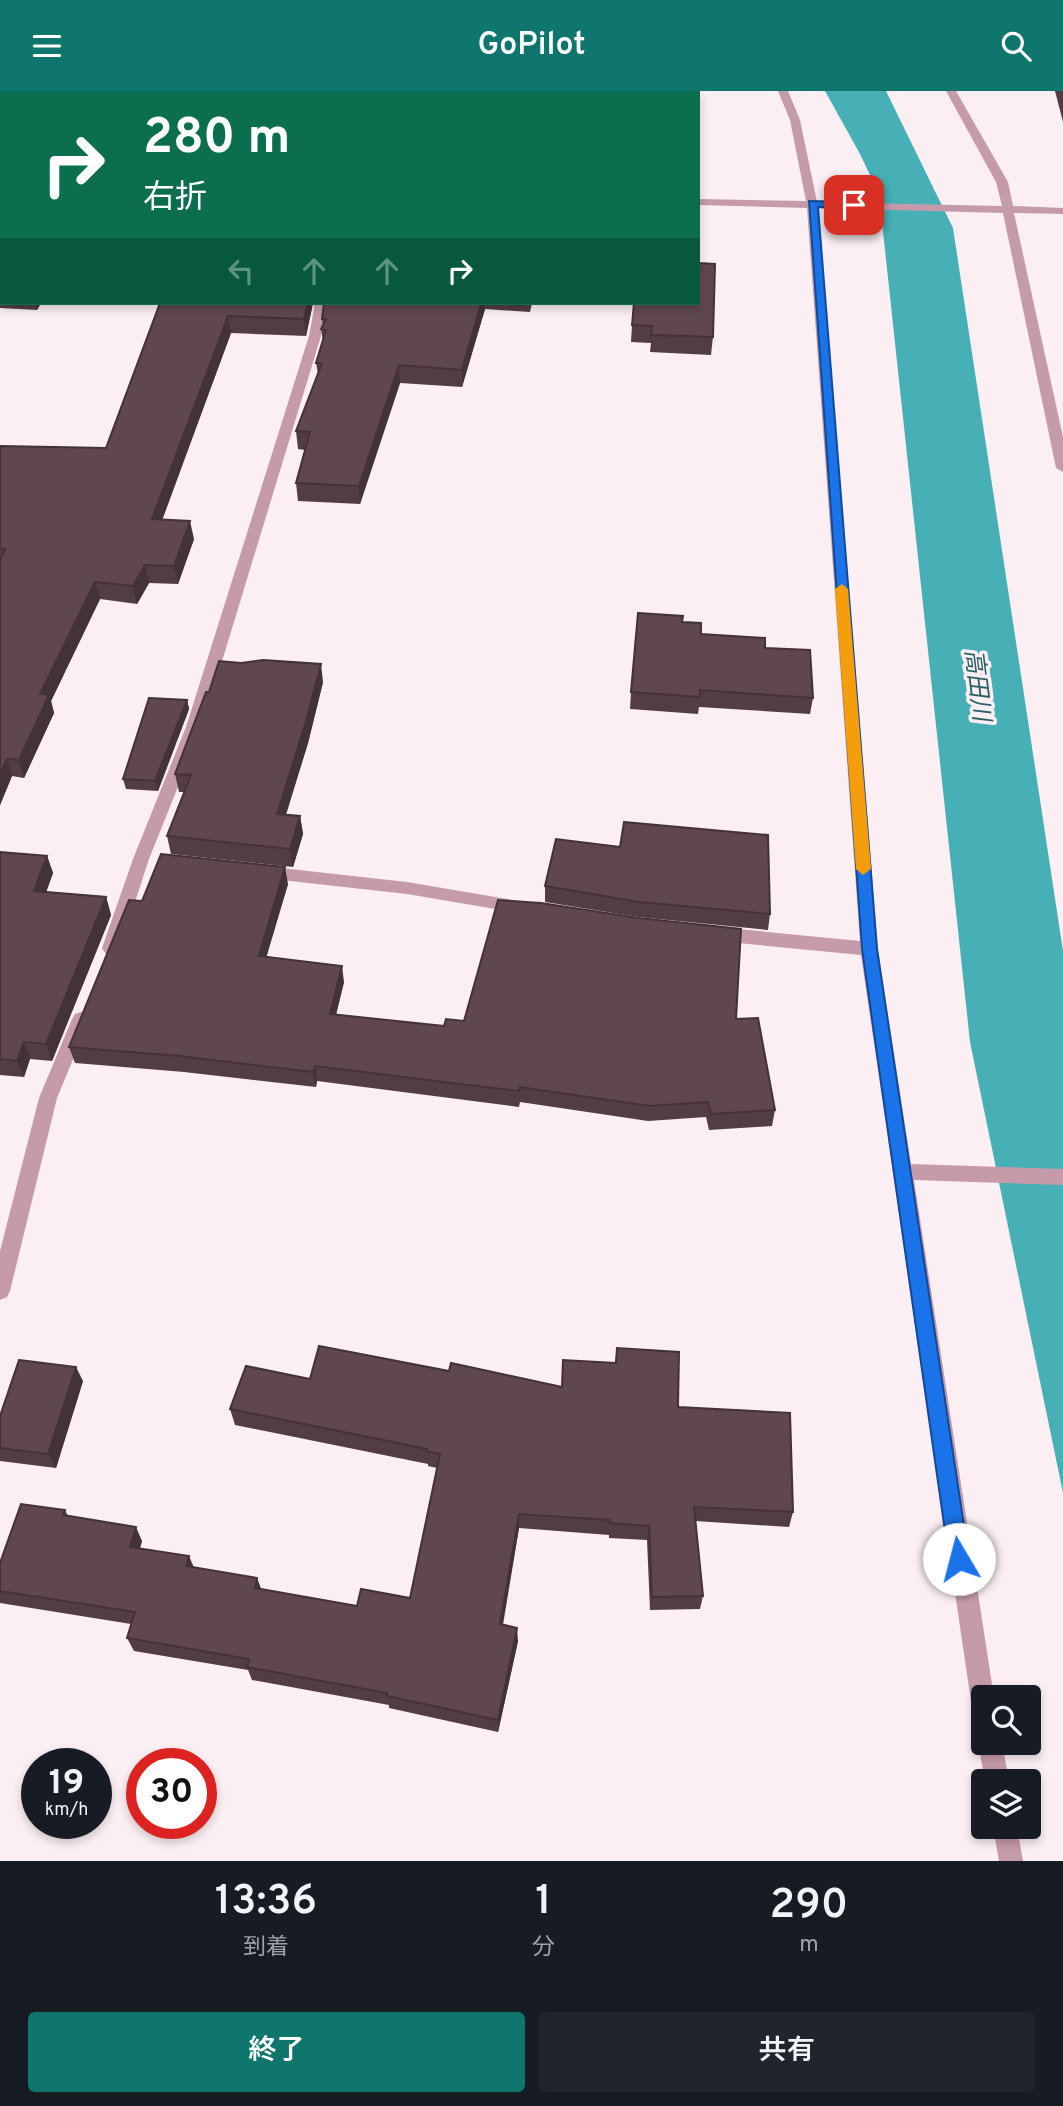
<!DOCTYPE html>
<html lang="ja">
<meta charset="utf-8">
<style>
:root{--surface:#171b24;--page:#20242c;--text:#f1f3f6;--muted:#9ea1a6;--accent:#0f766e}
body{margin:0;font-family:Overpass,"Noto Sans JP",sans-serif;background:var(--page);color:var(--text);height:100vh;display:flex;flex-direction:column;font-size:26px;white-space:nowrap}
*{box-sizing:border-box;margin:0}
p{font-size:23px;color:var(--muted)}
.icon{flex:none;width:38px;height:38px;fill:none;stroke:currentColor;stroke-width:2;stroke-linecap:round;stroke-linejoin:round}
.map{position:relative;height:1770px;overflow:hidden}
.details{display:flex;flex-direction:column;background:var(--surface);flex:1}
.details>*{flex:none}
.guide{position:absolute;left:0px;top:0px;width:700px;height:214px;box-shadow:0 4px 10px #0003;background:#0b6e4f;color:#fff;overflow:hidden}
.tools{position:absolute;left:971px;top:1594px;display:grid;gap:14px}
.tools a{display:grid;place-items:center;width:70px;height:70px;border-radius:7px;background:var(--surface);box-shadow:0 4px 10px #0003;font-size:35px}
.speed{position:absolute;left:21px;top:1657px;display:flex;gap:14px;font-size:35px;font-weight:700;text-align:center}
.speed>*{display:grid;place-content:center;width:91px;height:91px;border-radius:50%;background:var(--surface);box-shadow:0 4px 10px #0003;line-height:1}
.speed small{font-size:18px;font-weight:400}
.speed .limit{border:10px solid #d22;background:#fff;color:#111}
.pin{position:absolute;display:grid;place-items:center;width:60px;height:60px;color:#fff;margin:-30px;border-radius:14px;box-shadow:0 4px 10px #0006}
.me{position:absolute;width:77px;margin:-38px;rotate:352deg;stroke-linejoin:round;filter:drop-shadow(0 0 5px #0008)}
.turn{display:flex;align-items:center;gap:24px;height:147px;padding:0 28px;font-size:32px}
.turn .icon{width:91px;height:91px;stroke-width:2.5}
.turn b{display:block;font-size:49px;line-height:60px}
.lanes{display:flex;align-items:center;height:66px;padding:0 28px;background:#0003;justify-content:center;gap:35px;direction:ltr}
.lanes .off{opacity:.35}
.eta{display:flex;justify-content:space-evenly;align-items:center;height:119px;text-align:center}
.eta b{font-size:42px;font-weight:600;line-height:49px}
.action{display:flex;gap:14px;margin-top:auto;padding:14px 28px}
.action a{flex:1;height:80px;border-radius:7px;background:var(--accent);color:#fff;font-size:28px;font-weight:600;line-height:80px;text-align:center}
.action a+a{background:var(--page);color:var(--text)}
header{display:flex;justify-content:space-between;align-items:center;height:91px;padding:0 28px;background:var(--accent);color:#fff;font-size:32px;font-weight:600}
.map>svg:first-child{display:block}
.water{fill:#47b0b6}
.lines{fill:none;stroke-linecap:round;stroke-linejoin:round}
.minor{fill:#c69ba9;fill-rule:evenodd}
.wall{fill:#533d44}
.shaded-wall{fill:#433237}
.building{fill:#60474f;stroke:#433237;stroke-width:2}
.route{fill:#1a73e8;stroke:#114b97;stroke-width:2}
.slow{fill:#f59e0b}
.labels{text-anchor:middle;stroke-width:7;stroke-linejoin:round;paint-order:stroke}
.water-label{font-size:24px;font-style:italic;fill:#276164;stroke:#fceff3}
</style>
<header><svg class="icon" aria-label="menu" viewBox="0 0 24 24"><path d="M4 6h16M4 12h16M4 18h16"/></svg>GoPilot<svg class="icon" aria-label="search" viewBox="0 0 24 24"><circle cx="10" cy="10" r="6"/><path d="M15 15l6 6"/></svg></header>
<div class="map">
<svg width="1063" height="1770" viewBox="0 0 1063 1770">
<rect width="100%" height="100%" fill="#fceff3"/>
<path class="water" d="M825,0h61l67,137 110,723v542l-93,-451 -91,-848 -19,-40z"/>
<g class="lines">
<g class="minor">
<path d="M447,0h10l-11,2z"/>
<path d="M778,0h10l12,29 17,82 185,4 -6,-24 -50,-91h10l52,91 5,24 50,2v6l-49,-1 49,224v35l-7,-4 -53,-255 -185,-5 60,741 33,215 152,5v16l-149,-5 80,517h-10v23l-8,-4 -4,-8 -111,-753 -144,-14 -6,-2 -3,-5 3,-5 6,-2 143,14 -53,-733 -109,-3v-6l108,2 -16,-81z"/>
<path d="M315,212h12l-6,33 -119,391 -53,132 -29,89 -3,5h-12l-3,-5 31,-89 53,-132 123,-391z"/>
<path d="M263,775l144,16 112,19 6,1 2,5 -2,5 -6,1 -112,-19 -144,-16 -8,-6z"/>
<path d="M81,921l6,2 3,5 -33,79 -47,193 -3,6 -7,3v-49l39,-153 33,-79 3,-5z"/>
<path d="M984,1643v9h18l7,38h-24l-7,-38z"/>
<path d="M993,1736h24l6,34h-24z"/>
</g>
</g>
<g class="wall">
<path d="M0,0h130v2h-128v210h39l-4,7 -37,-2z"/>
<path d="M1055,0h8v31z"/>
<path d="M699,172l14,74 -2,18 -61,-3 1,-9 -20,-1 1,-17z"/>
<path d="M160,212h153l-7,33 -75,-3 -69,186 32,20 -16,45 -29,-1 -12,21 -37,-5 -49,102 3,12 -30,65 -12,-2 -12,29v-359l106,2z"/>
<path d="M324,212h208l-2,9 -45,-3 -23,78 -62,-4 -40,121 -62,-3 -2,-18 9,-33 -7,-1 -2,-18 22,-57 -2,-11 7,-21 -2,-13 2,-2 -1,-8z"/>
<path d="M682,531l19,12 64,14 48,50 -3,16 -111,-7 -1,7 -68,-5 1,-17z"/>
<path d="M323,591l-15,61 -22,72 14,1 3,18 -10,33 -122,-13 -4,-18 17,-44h-5l-4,-18 34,-82z"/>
<path d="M187,609l2,9 -31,82 -32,-2 -3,-10z"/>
<path d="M0,761l47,4 6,17 -7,19 60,5 5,18 -59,146 -22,-2 -6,18 -24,-2z"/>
<path d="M288,793l-22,73 78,25 -8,33 108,11 20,-5 272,-2 39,91 -3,16 -63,4 -3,-13 -58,4 -128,-19 -1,5 -202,-26 -1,6 -132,-15 -109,-9 -6,-16 73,-146z"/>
<path d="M545,795l225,28 -2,16 -130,-13 -93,-15z"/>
<path d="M617,1257l176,164 -4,15 -94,-6 8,75 -3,13 -50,1 -3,-70 -38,-2v-3l-90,-7 -16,97 15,16 -20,91 -109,-24v-3l-137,-25 -4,-10 -114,-19 -7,-13 4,-14 -131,-21v-40l65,-53 3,6 74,25 -2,7 54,20 63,10 4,11 96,17 53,-8 27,-130 -9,-2v-2l-193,-39 -5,-16 80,-30 139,-8 113,16 53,-24z"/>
<path d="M83,1290l-27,87 -56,-7v-45z"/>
</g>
<g class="shaded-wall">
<path d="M36,212h5l-4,7z"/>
<path d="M308,212h5l-7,33 -2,-17z"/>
<path d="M481,212h4v6l-23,78v-17z"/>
<path d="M228,225l3,17 -75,204 -4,-18z"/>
<path d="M399,274l1,18 -40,121 -1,-18z"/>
<path d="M190,430l4,18 -16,45 -4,-18z"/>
<path d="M145,474l4,18 -12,21 -4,-18z"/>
<path d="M95,491l5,17 -49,102 3,12 -30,65 -5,-18 21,-66z"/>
<path d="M321,573l2,18 -15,61 -28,89 -3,-18z"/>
<path d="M187,609l2,9 -31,82 -3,-10z"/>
<path d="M7,668l5,17 -12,29v-31z"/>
<path d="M300,725l3,18 -10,33 -3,-18z"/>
<path d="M47,765l6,17 -13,36 -6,-18z"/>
<path d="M285,776l3,17 -26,88 -3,-16z"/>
<path d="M106,806l5,18 -59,146 -6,-17z"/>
<path d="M342,875l2,16 -12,48 -2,-16z"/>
<path d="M24,951l6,17 -6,18 -7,-16z"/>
<path d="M315,975l2,15 -1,6 -3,-15z"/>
<path d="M76,1276l7,14 -27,87 -8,-14z"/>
<path d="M519,1423v14l-19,109v-13z"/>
<path d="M136,1436l6,14 -6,20 -6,-14z"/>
<path d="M189,1465l6,14 -9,-4z"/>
<path d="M257,1487l5,14 -7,-4z"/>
<path d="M517,1537l1,13 -20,91v-12z"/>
</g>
<g class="building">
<path d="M0,0h122l-1,2h-119v199h-2z"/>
<path d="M238,0h98l-1,2h-98z"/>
<path d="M458,0h54v2h-55z"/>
<rect x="624" y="0" width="47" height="2"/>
<path d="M698,165l1,7 16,1 -2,73 -62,-2 1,-9 -20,-1 2,-22h64z"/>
<path d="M160,212h148l-4,16 -76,-3 -76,203 38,2 -16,45 -29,-1 -12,21 -38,-4 -55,112 9,1 -30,65 -12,-1 -7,15v-214l5,-11h-5v-103l106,2z"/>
<path d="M324,212h157l-19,67 -63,-5 -40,121 -63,-3 14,-51 -14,-1 26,-68h-6l10,-33 -5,-1 5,-10h-4z"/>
<path d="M638,522l45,3 -1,6 19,1v11l64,4v10l45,2 3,48 -113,-8v7l-69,-5z"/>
<path d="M263,569l58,4 -16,61 -28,89 23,2 -10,33 -123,-13 24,-61 -16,-1 31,-82h3l10,-31 22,2z"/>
<path d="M149,607l38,2 -32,81 -32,-2z"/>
<path d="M624,731l144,13 2,79 -131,-12 -94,-16 11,-47 64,8z"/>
<path d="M0,761l47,4 -13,35 72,6 -60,147 -22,-2 -7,19 -17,-2z"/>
<path d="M161,763l124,13 -26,89 83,10 -12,48 114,12 2,-7 18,2 34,-121 43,3 98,15 102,11 -5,90 22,-1 17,92 -64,4 -3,-12 -58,4 -130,-19 -1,4 -204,-25 -2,6 -133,-16 -111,-9 60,-147 13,1z"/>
<path d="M319,1255l130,25 2,-8 111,24 1,-27 53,3 1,-15 62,4 -1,55 112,6 3,99 -99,-5 9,89 -51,1 -3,-71 -39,-3v-3l-91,-6 -19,110 17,4 -19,92 -111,-24v-3l-140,-26 2,-8 -122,-21 8,-26 -135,-21v-28l21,-59 44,6 -2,5 73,12 -6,20 59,9 -3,10 71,12 -2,10 102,18 4,-17 49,9 30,-144 -14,-3 1,-2 -197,-40 16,-43 64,13z"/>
<path d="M19,1269l57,7 -28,87 -48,-6v-32z"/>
</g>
<path class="route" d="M809,110l45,1 5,3 -5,3 -36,-1 59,742 92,610 -2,7 -8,3 -7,-3 -3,-7 -87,-610z"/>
<path class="slow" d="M842,493l6,5 23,280 -8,6 -7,-6 -21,-280z"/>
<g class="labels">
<g class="water-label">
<text transform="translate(978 594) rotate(83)" y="8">高田川</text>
</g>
</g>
</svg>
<div class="tools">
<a><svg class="icon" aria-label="search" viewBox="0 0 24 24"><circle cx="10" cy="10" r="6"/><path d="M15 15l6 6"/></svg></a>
<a><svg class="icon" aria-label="layers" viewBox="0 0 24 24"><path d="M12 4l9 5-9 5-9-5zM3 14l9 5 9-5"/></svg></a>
</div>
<div class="speed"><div>19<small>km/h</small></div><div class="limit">30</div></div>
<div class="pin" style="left:854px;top:114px;background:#d93025"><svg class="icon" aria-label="arrive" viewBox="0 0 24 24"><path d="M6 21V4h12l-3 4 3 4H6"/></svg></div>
<svg class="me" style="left:959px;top:1468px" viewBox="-20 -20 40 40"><circle r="19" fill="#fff"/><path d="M0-13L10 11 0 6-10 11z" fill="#1a73e8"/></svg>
<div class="guide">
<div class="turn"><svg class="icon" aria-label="right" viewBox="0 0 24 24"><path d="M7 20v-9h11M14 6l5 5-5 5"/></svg><div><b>280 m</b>右折</div></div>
<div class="lanes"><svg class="icon off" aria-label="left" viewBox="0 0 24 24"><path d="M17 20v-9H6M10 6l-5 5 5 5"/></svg><svg class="icon off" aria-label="ahead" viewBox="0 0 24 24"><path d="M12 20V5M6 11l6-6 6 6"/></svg><svg class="icon off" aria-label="ahead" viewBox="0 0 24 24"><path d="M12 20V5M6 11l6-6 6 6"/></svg><svg class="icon" aria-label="right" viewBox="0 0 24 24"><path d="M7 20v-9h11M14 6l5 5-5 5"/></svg></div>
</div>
</div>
<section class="details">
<div class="eta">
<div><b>13:36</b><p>到着</p></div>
<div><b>1</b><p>分</p></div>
<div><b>290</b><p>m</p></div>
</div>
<div class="action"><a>終了</a><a>共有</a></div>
</section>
